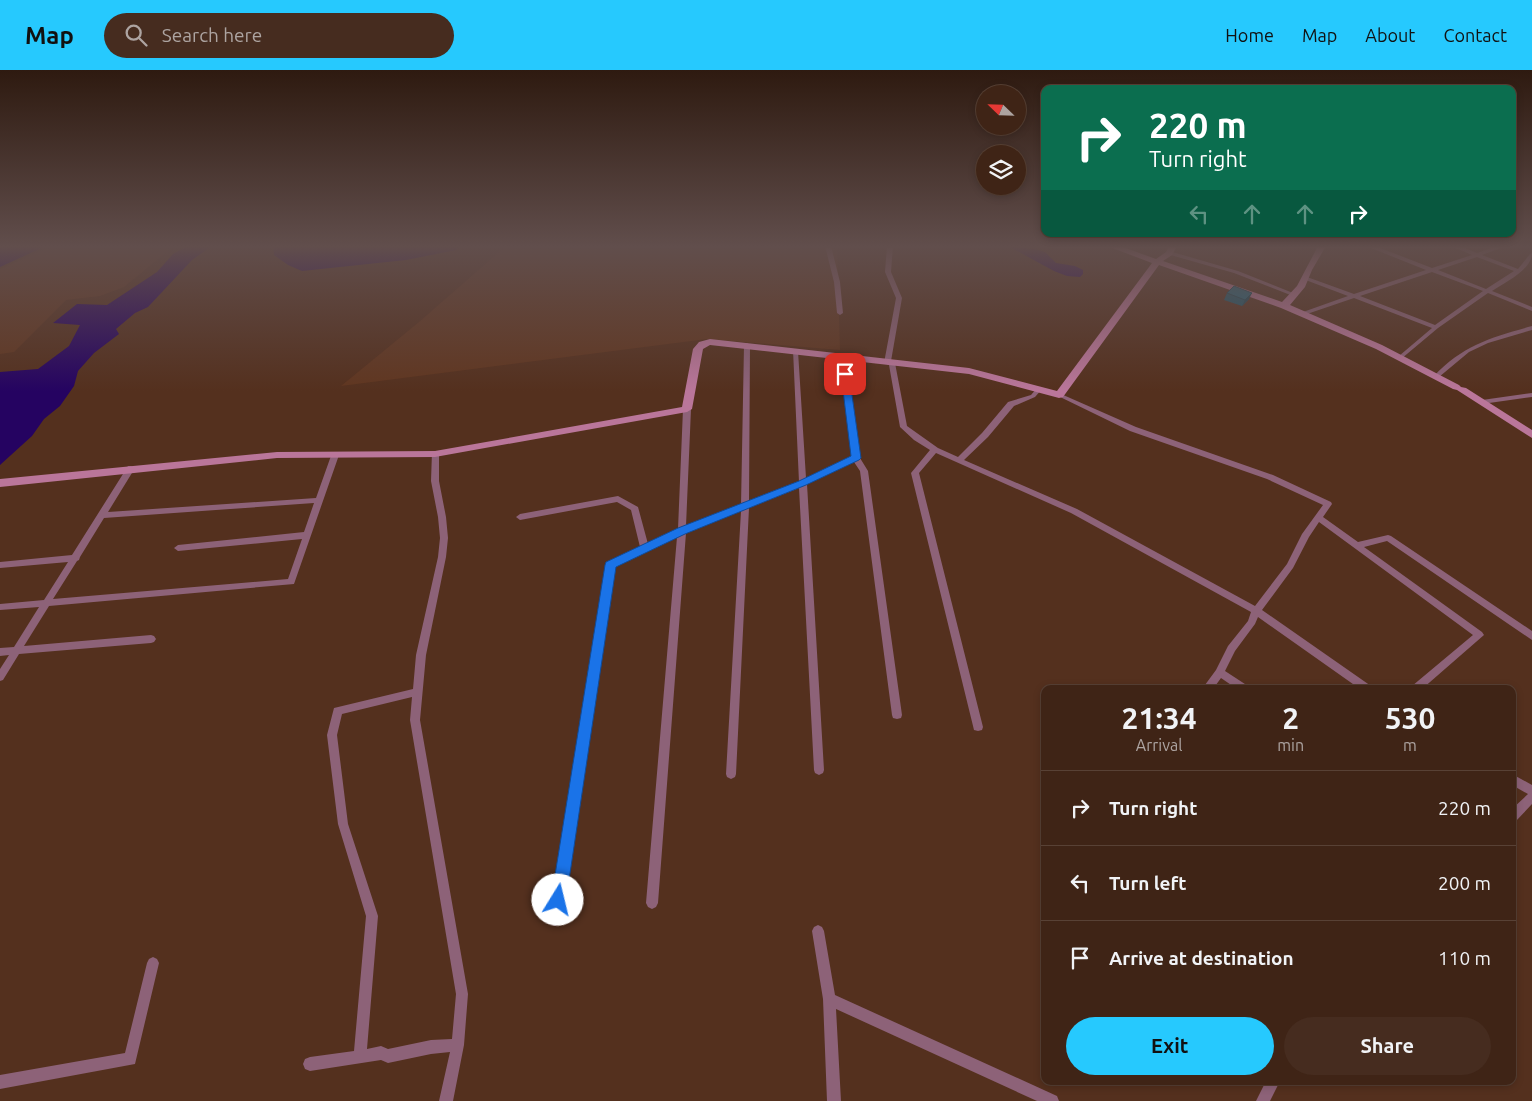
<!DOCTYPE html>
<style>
:root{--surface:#3f2416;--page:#462c1f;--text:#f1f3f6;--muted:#ada4a1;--line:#584135;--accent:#26c9fe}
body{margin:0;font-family:Ubuntu,sans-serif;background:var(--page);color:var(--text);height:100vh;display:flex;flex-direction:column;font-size:19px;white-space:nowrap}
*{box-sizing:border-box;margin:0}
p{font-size:16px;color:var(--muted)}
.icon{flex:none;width:28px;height:28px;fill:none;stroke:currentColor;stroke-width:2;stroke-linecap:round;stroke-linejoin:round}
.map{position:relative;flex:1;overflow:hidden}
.panel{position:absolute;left:1041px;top:615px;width:475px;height:400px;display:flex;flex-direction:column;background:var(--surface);border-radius:10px;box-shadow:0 2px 8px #0003,0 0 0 1px var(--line)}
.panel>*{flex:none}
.guide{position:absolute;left:1041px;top:15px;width:475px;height:152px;border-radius:10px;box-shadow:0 2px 8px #0003,0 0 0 1px var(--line);background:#0b6e4f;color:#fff;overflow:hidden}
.needle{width:32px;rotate:293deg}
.buttons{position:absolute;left:976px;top:15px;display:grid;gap:10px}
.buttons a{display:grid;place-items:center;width:50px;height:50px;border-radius:50%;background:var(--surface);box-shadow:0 2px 8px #0003,0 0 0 1px var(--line);font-size:25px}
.pin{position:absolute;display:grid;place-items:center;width:42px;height:42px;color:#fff;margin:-21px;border-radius:10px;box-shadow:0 2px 8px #0006}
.me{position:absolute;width:55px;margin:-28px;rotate:9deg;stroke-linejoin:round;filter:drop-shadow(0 0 4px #0008)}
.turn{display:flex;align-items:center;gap:18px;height:105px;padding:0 25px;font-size:22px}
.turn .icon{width:65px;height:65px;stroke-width:2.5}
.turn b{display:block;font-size:35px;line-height:42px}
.lanes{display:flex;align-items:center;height:48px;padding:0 25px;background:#0003;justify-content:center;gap:25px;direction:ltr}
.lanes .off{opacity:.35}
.eta{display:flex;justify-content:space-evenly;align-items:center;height:85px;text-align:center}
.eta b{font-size:30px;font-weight:700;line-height:35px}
.cta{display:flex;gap:10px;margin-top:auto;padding:10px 25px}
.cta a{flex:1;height:58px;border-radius:30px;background:var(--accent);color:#111;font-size:20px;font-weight:700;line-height:58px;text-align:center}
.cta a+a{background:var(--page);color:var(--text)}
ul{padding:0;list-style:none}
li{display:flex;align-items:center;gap:15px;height:75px;padding:0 25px;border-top:1px solid var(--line)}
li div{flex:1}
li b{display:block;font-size:19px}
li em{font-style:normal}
header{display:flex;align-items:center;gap:30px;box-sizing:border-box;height:70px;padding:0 25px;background:var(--accent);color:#111}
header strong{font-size:24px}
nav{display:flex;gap:28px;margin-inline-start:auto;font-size:18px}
.search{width:350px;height:45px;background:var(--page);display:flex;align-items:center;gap:12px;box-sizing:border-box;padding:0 18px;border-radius:28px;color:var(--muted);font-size:19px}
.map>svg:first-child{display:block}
.built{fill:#603620}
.water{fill:#250361}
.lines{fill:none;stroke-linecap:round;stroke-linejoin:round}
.street{fill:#8d6278;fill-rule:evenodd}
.secondary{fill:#ba769a;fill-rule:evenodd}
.wall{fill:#135971}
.shaded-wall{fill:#0f485c}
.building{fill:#166783;stroke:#0f485c}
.route{fill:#1a73e8;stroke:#114b97}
</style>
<header>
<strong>Map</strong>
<div class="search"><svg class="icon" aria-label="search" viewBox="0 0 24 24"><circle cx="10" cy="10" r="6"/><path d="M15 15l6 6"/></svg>Search here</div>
<nav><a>Home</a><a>Map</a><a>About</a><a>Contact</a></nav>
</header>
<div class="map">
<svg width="1532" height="1031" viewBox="0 0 1532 1031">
<rect width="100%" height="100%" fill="#54301e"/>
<g class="built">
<path d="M52,176h122l-50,41 -24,9 -34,4 -52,52 -14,2v-85z"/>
<path d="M506,176h331l3,104 -133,-11 -366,47 78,-64z"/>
</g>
<g class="water">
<path d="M0,176h46l-46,21z"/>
<path d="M187,176h25l-20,14 -44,47 -13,6 -19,16 3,5 -25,19 -16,18 -4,15 -14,20 -16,13 -12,17 -32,29v-93l38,-3 31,-23 11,-21 -27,-2 24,-19 30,1 50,-33 16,-18z"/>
<path d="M273,176h187l-4,4 -50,10 -104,11 -14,-6 -14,-10z"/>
<path d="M1008,176l26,3 11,3 11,11 19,3 8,4v4l-3,3 -13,-1 -13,-5z"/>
</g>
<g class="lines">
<g class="street">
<path d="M825,176h6l9,36 3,31 -3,2 -3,-2 -3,-31z"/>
<path d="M887,176h6l-2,26 11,26 -11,63 4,2 12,63 31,22 20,9 24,-24 26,-31 23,-7 6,-7h4l1,1 -7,8 -21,9 -26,31 -24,23 113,49 178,97 32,-42 15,-30 21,-29 -56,-26 -137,-48 -74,-36 3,-2 2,1 75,33 137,48 58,27 1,2 -9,13 35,25 30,-7 3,1 141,95v9l-145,-99 -23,6 118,85 2,3 -62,54h-12l2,-3 61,-51 -154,-113 -10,15 -16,31 -31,42 109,76 2,3h-13l-102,-72 -3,7 -20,27 -10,20 23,15 2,3h-13l-16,-11 -8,11h-11l14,-19 12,-24 20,-25 3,-9 -180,-99 -135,-60 -17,20 64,254 -1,3 -4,1 -4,-1 -63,-257 19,-23 -16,-10 -14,-13 -11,-62 -5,-2 12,-65 -11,-26z"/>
<path d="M1366,176h9l57,22 40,-13 -21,-9h9l17,7 20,-7h9l-24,9 36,14 12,-15 2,-1c0,17 -28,30 -40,38l40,16v4l-44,-18 -50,35 -37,31 -2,-1v-2l33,-28 -78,-30 -47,16h-4v-2l45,-16 -45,-17v-2h4l47,17 72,-24zM1477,187l37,14 -28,18 -48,-19zM1432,202l51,19 -48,34 -75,-29z"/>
<path d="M1169,181l69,20 60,24 -5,1 -59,-23 -67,-19v-2z"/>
<path d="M1532,256v4l-44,13 -19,9 -30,25h-4l-1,-1c29,-31 58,-39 98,-50z"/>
<path d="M747,273l3,2 -1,156 50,-19 -6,-132h4l1,1 8,127 46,-21 -12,-100 3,-2 3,2 14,101 8,13 34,244 -1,3 -4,1 -4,-1 -1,-3 -32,-244 -6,-9 -47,22 17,286 -1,3 -4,2 -4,-2 -1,-3 -15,-282 -50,20 -13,266 -1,3 -4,2 -4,-2 -1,-3 15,-263 -55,22 -28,370 -2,4 -4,2 -4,-2 -2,-4 31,-366 -63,30 -53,353 -2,4 -4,2 -4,-2 -2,-4 57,-355 1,-2 33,-16 -9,-37 -14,-8 -97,18 -4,-3 4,-3 98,-18 20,11 10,37 30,-15 5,-120 4,-2 4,2 -5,117 55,-21 3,-160z"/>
<path d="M1532,323v4l-50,7 -4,-2 4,-2z"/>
<path d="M432,382h3l4,2v27l7,36 2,21 -2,19 -20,98 -6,65 48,274 -4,51 -11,56h-14l11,-49 -19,2 -43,9 -7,-3 -71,11 -5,-2 -2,-5 2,-5 5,-2 44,-6 12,-135 -28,-92 -11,-89 7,-27 79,-19 3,-34 22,-98 2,-19 -2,-21 -7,-36zM412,627l-2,23 46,274 -4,45 -21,1 -43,9 -7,-3 -14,3 11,-133 -30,-92 -11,-89 5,-21z"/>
<path d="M332,383h6l1,2 -45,129 -245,22 -25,40 127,-11 3,1 2,3 -2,3 -3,1 -132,11 -16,26 -3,1v-12l9,-14 -9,1v-8l14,-1 25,-40 -39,3v-6l44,-4 24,-38 -68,6v-6l72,-7 56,-89h3l4,2 -27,44 208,-14zM314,433l-10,29 -126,13 -4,3 4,3 124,-12 -14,40 -235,20 24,-38 2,-1 1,-3 24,-39z"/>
<path d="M1512,704l20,11v19l-16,17 -4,1v-13l16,-15 -16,-9z"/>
<path d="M818,855l4,2 2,4 11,64 222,101 2,5h-22l-201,-92 5,92h-14l-4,-102 -11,-68 2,-4z"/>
<path d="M153,887l4,2 2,4 -24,101 -135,25v-14l125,-22 22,-90 2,-4z"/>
<path d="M1266,1011h14l-10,20h-14z"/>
</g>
<path class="secondary" d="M1107,176h13l36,13 10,-7 3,-6h8l-5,9 -9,6 119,41 15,-16 21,-40h8l-14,24 -7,17 -15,18 92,40 77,40 2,2 5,1 66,42v8l-75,-48 -4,-1 -77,-40 -95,-41 -122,-43 -96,132 -4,1 -90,-24 -259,-29 -7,4 -11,60 -5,3 -252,45 -158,1 -277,29v-8l277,-27 158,-1 247,-44 11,-58 6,-7 11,-3 259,29 88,23 95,-128z"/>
</g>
<path class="wall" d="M1227,223l22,6 -7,7 -18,-6z"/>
<path class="shaded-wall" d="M1252,223l-3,6 -7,7 3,-6z"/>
<path class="building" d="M1234,216l18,7 -7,7 -18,-7z"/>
<linearGradient id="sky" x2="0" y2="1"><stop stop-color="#2e1a10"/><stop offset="0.55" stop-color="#614e4c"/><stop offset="1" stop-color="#614e4c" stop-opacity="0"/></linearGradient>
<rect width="1532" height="321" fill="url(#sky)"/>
<path class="route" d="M845,301l4,3 12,84 -2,2 -53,25 -121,49 -69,33 -50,333 -2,6 -6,2 -5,-2 -2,-6 54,-335 1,-3 72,-34 121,-47 52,-25 -10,-82z"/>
</svg>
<div class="buttons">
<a><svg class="needle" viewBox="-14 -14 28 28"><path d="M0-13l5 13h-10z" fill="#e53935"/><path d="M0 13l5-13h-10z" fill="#ada4a1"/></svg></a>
<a><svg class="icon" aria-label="layers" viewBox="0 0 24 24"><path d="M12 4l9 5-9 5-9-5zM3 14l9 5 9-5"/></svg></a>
</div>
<div class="pin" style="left:845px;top:304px;background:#d93025"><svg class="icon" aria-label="arrive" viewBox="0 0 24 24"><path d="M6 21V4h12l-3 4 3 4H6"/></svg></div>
<svg class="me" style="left:558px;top:830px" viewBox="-20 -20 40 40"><circle r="19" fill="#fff"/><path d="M0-13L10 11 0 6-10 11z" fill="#1a73e8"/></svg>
<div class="guide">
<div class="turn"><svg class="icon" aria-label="right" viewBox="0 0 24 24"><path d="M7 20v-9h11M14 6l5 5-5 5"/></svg><div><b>220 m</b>Turn right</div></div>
<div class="lanes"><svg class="icon off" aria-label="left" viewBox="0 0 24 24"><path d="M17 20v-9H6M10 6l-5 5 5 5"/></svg><svg class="icon off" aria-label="ahead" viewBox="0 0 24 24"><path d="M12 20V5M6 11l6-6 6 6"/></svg><svg class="icon off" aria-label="ahead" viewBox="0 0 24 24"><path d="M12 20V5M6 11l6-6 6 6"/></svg><svg class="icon" aria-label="right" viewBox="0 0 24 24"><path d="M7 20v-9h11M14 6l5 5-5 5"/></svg></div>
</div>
<section class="panel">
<div class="eta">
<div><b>21:34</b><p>Arrival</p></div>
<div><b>2</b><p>min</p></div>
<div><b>530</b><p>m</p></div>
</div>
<ul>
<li><svg class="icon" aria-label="right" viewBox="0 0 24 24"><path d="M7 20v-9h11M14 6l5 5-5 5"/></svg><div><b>Turn right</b></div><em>220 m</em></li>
<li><svg class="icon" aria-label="left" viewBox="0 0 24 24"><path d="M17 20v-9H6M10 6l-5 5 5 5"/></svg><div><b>Turn left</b></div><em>200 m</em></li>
<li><svg class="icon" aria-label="arrive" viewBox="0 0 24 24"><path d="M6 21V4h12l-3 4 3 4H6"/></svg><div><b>Arrive at destination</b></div><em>110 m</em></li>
</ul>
<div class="cta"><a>Exit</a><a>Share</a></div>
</section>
</div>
